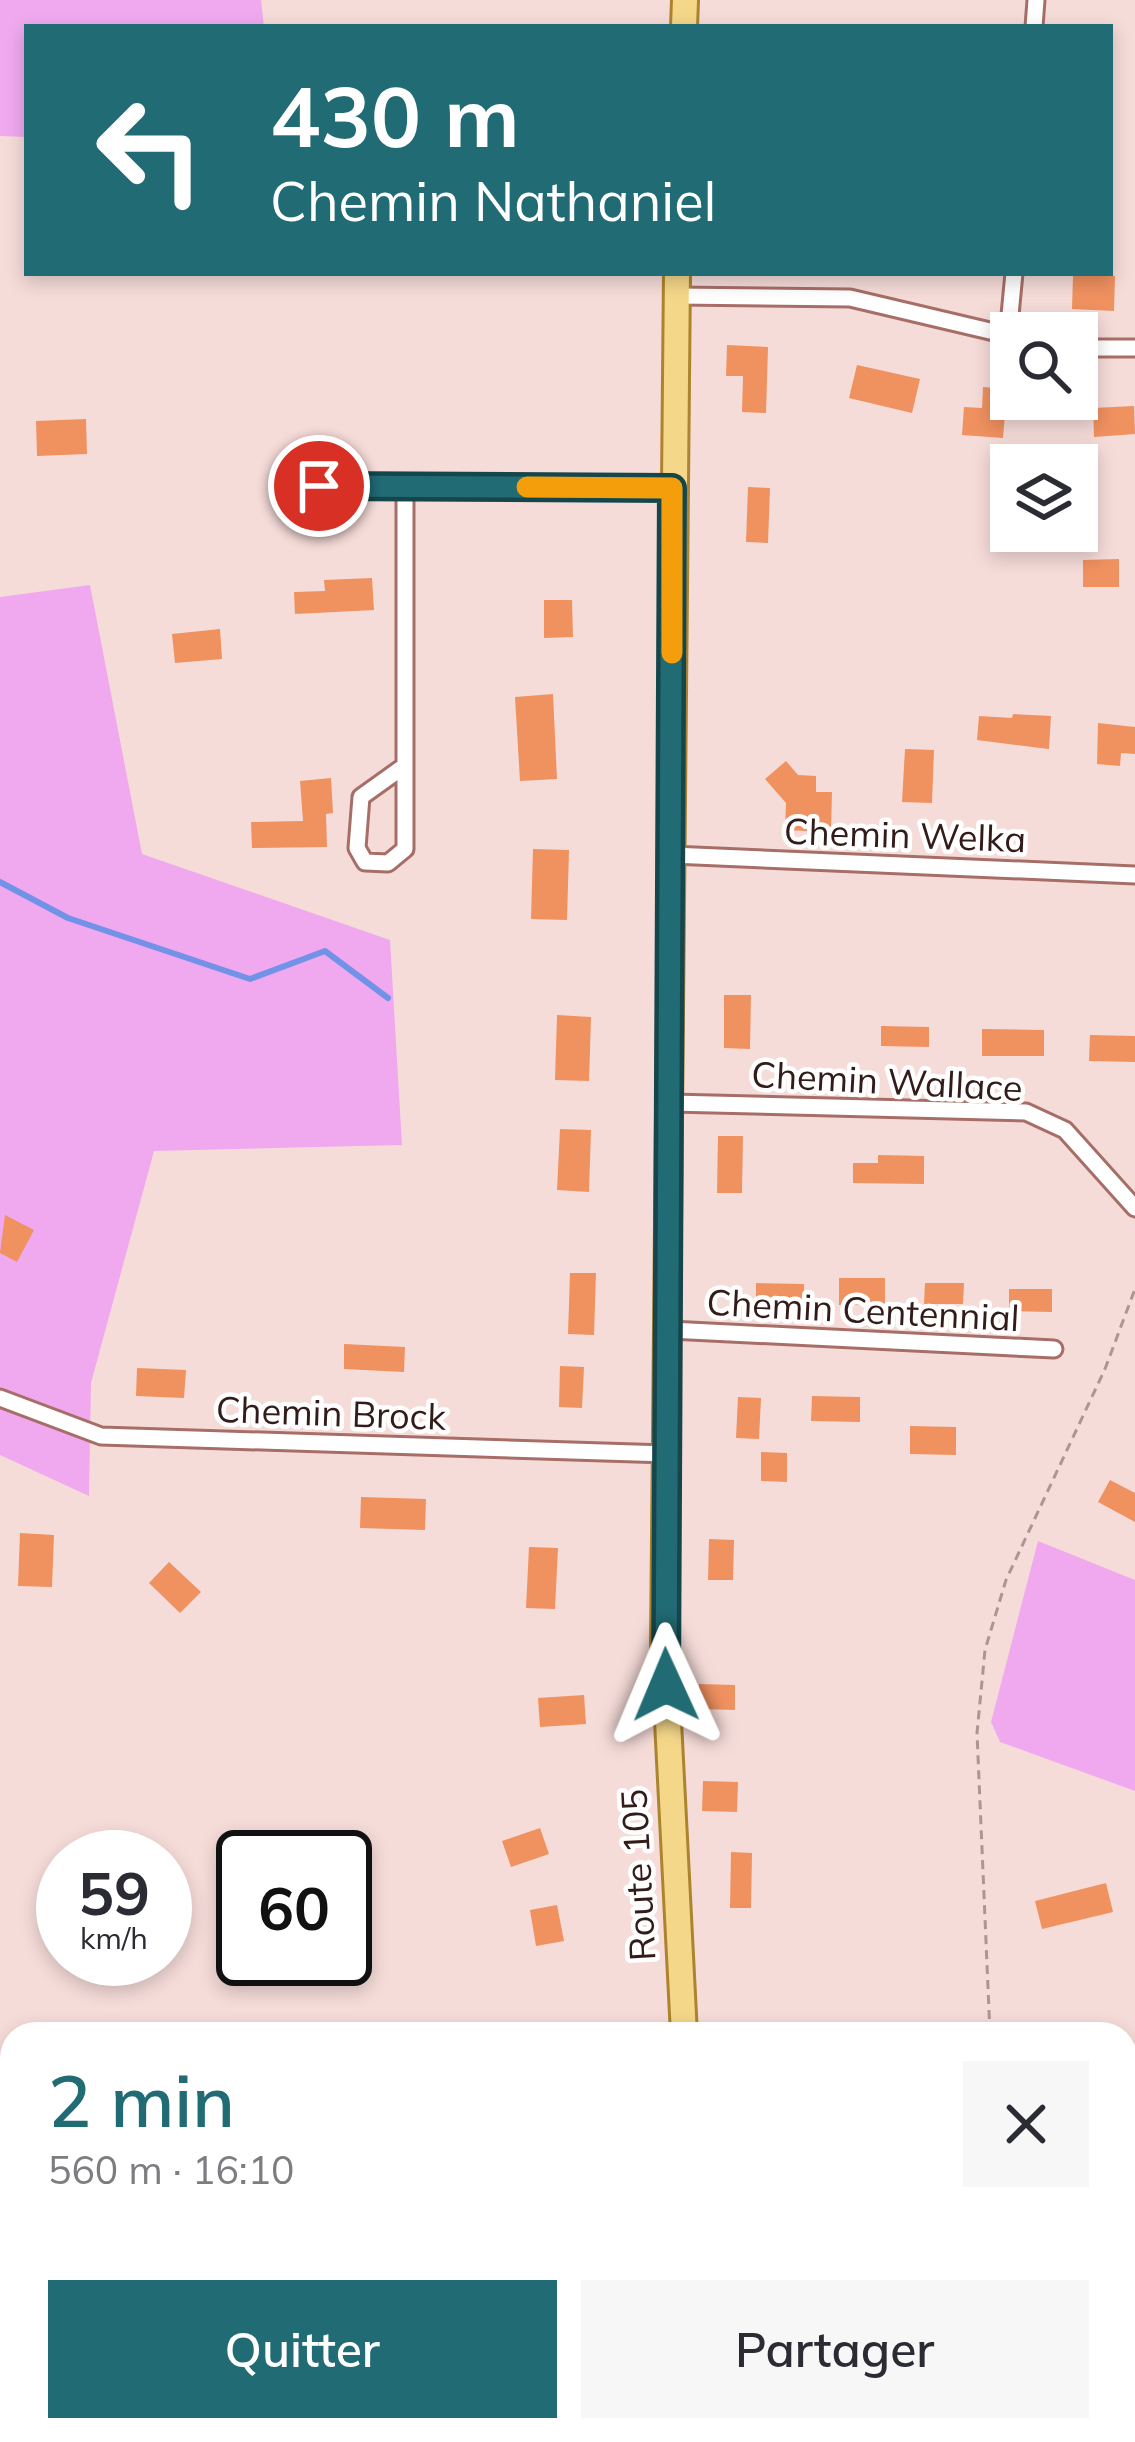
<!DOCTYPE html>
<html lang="fr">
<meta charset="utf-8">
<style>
:root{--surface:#fff;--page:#f7f7f7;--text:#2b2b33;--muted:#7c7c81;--accent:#216b74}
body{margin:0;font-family:Mulish,sans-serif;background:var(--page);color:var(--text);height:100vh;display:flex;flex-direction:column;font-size:45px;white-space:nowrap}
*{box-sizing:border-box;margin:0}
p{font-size:39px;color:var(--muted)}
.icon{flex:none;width:66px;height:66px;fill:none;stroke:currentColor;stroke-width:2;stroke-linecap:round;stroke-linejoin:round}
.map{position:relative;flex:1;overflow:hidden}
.panel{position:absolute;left:0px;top:2022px;width:1137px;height:420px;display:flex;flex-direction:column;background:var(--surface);border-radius:36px 36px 0 0;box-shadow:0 6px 18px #0003}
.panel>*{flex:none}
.banner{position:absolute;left:24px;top:24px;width:1089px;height:252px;border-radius:0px;box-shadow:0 6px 18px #0003;background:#216b74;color:#fff;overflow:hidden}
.controls{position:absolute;left:990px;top:312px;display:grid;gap:24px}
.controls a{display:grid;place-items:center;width:108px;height:108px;border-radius:0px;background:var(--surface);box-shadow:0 6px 18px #0003;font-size:60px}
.speed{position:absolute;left:36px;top:1830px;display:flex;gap:24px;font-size:60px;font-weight:700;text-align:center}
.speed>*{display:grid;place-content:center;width:156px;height:156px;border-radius:50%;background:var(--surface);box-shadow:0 6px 18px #0003;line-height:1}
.speed small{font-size:30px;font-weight:400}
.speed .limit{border:6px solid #111;border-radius:18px;background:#fff;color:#111}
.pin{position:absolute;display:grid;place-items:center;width:102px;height:102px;color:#fff;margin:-51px;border:6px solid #fff;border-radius:50%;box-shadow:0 3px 12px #0007}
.me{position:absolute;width:132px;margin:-66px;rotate:359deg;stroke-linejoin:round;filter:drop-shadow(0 0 9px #0008)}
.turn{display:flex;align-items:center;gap:42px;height:252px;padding:0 48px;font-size:54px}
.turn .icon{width:156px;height:156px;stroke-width:2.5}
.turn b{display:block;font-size:84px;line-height:102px}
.round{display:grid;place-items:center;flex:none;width:126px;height:126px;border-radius:0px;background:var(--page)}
.head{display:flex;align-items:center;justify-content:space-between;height:204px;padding:0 48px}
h1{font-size:72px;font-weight:600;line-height:90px;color:var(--accent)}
.cta{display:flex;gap:24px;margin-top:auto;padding:24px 48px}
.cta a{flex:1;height:138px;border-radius:0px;background:var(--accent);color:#fff;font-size:48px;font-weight:600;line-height:138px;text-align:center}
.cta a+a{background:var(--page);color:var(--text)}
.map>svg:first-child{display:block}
.green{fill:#f0a9ef}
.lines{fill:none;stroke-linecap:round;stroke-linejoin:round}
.stream{stroke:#7292e7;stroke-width:6}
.building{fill:#f09160}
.minor-casing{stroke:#a76e67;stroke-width:21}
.primary-casing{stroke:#ac842e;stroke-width:30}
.path{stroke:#ae9592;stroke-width:3;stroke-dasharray:9 6;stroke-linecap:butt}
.minor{stroke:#fff;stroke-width:15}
.primary{stroke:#f5d789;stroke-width:24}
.route-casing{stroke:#15464b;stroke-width:30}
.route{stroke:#216b74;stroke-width:21}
.slow{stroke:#f59e0b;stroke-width:21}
.labels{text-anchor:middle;stroke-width:9;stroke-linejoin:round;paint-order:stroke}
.street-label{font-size:36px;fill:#321b19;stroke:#fff}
</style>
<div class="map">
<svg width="1135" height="2442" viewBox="0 0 1135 2442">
<rect width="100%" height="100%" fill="#f6dcd9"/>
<g class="green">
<path d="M0,0h261l3,27h-237v110l-27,-1z"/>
<path d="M90,585l52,269 248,86 12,205 -248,6 -63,232 -2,113 -89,-41v-858z"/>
<path d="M1038,1541l97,39v211l-135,-49 -9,-20z"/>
</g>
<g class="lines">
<path class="stream" d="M0,882l68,36 182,61 75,-28 63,47"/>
</g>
<g class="building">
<path d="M1073,275l42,1 -1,35 -42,-2z"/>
<path d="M727,345l41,2 -2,66 -24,-1 1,-36h-17z"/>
<path d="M857,365l63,14 -8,34 -63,-15z"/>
<path d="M983,387l24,2 -4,49 -41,-3 2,-28 18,1z"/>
<path d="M1134,406l1,28 -41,3 -1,-29z"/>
<path d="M86,419l1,35 -50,2 -1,-35z"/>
<path d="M748,487l22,1 -2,55 -22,-1z"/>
<path d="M1119,559v28h-36v-27z"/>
<path d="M372,578l2,32 -79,4 -1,-22 31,-1 -1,-11z"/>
<path d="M544,600h28l1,37 -29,1z"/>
<path d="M220,629l2,30 -47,4 -3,-29z"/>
<path d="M553,694l4,85 -37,2 -5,-84z"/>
<path d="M1013,714l38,2 -2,33 -72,-9 2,-24 33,2z"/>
<path d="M1098,723l37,4v27l-14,-1 -1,13 -23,-2z"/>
<path d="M905,749l29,1 -2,53 -30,-1z"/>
<path d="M786,761l12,14 18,1v16h16l-1,40 -46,-2 1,-27 -21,-24z"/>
<path d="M331,778l2,35 -7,1 1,33 -75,1 -1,-26 52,-1 -3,-40z"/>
<path d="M533,849l36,1 -2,70 -36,-1z"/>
<path d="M724,995h27l-1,54 -26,-1z"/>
<path d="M557,1015l34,2 -2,64 -34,-1z"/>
<path d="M881,1026l48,1v20l-48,-1z"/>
<path d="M982,1029l62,1v26h-62z"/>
<path d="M1090,1035l45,1v26l-46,-1z"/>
<path d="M560,1129l31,1 -2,62 -32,-2z"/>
<path d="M718,1136h25l-1,57h-25z"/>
<path d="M878,1155l46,1v28l-71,-1v-20h25z"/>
<path d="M5,1215l29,15 -17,32 -17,-9z"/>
<path d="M570,1273h26l-2,62 -26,-1z"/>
<rect x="839" y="1278" width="46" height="27"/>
<path d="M756,1283l48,1v21l-48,-1z"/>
<path d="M925,1283h39l-1,21h-39z"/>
<path d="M1009,1289h43v23l-43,-1z"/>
<path d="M344,1344l61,3 -1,25 -60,-3z"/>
<path d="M560,1366l24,1 -2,41 -23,-1z"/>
<path d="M137,1368l49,2 -2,28 -48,-2z"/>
<path d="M812,1396l48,1v25l-49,-1z"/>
<path d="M738,1397l23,1 -2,41 -23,-1z"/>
<path d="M910,1426l46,1v28l-46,-1z"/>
<path d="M761,1452l26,1v29l-26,-1z"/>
<path d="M1110,1480l25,13v29l-37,-20z"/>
<path d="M361,1497l65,2 -1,31 -65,-2z"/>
<path d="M20,1533l34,2 -2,52 -34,-1z"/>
<path d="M709,1539l25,1 -1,40h-25z"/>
<path d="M529,1547l29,1 -3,61 -29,-1z"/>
<path d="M169,1562l32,30 -21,21 -31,-30z"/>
<path d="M699,1684l36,1v25l-36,-1z"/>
<path d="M584,1695l2,29 -46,3 -2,-29z"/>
<path d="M703,1781l35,1 -1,30 -35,-1z"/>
<path d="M540,1828l9,26 -38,13 -9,-26z"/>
<path d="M731,1852l21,1 -1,55h-21z"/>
<path d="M1106,1883l7,29 -71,17 -7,-28z"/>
<path d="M557,1905l7,36 -28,5 -6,-36z"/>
</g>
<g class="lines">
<g class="minor-casing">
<g id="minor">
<path d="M1034,27l2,-27"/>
<path d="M677,296l173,2 161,38"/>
<path d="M1008,336l6,-63"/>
<path d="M1077,348h58"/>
<path d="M299,494l20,-8 353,2"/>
<path d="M403,767l-42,30 -4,51 8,14 23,1 17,-14v-363"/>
<path d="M672,855l463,20"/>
<path d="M671,1103l355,9 39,18 70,78"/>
<path d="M670,1330l384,19"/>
<path d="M0,1398l101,38 566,18"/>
<path d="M0,2183l12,3"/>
<path d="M1125,2393l10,-14"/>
<path d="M153,2442l8,-12"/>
<path d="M1090,2442l8,-12"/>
</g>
</g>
<g class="primary-casing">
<g id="primary">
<path d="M684,27l1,-27"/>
<path d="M677,273l-13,1370 20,391"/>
<path d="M677,2442l2,-12"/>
</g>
</g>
<g class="path">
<path d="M990,2034l-13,-301 8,-83 21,-70 99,-211 30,-80"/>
<path d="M884,2442l7,-12"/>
</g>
<use href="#minor" class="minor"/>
<use href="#primary" class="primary"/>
</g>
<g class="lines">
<g class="route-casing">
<path id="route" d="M319,486l353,2 -6,1197"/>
</g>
<use href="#route" class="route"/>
<path class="slow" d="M527,487l145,1v165"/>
</g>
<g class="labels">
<g class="street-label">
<text transform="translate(905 835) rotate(2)" y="13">Chemin Welka</text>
<text transform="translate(887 1081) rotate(3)" y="13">Chemin Wallace</text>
<text transform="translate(863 1310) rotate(3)" y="13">Chemin Centennial</text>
<text transform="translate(331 1413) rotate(2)" y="13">Chemin Brock</text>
<text transform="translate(638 1875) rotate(-93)" y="13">Route 105</text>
</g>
</g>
</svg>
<div class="controls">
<a><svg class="icon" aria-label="search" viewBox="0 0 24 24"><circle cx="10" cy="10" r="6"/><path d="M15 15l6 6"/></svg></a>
<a><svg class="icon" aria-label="layers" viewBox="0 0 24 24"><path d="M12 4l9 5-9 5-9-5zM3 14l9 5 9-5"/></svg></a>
</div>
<div class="speed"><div>59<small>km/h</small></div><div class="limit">60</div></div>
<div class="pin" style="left:319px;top:486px;background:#d93025"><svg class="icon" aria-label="arrive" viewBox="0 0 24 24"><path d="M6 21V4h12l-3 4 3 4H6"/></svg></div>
<svg class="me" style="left:666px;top:1685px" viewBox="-20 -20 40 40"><path d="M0-17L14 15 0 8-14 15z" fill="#216b74" stroke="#fff" stroke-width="4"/></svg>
<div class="banner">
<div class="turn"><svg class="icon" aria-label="left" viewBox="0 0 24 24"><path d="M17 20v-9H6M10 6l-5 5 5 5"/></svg><div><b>430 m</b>Chemin Nathaniel</div></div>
</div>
<section class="panel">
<div class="head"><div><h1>2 min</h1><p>560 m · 16:10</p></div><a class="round"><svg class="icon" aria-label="close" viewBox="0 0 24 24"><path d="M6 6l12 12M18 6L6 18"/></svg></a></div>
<div class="cta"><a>Quitter</a><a>Partager</a></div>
</section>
</div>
